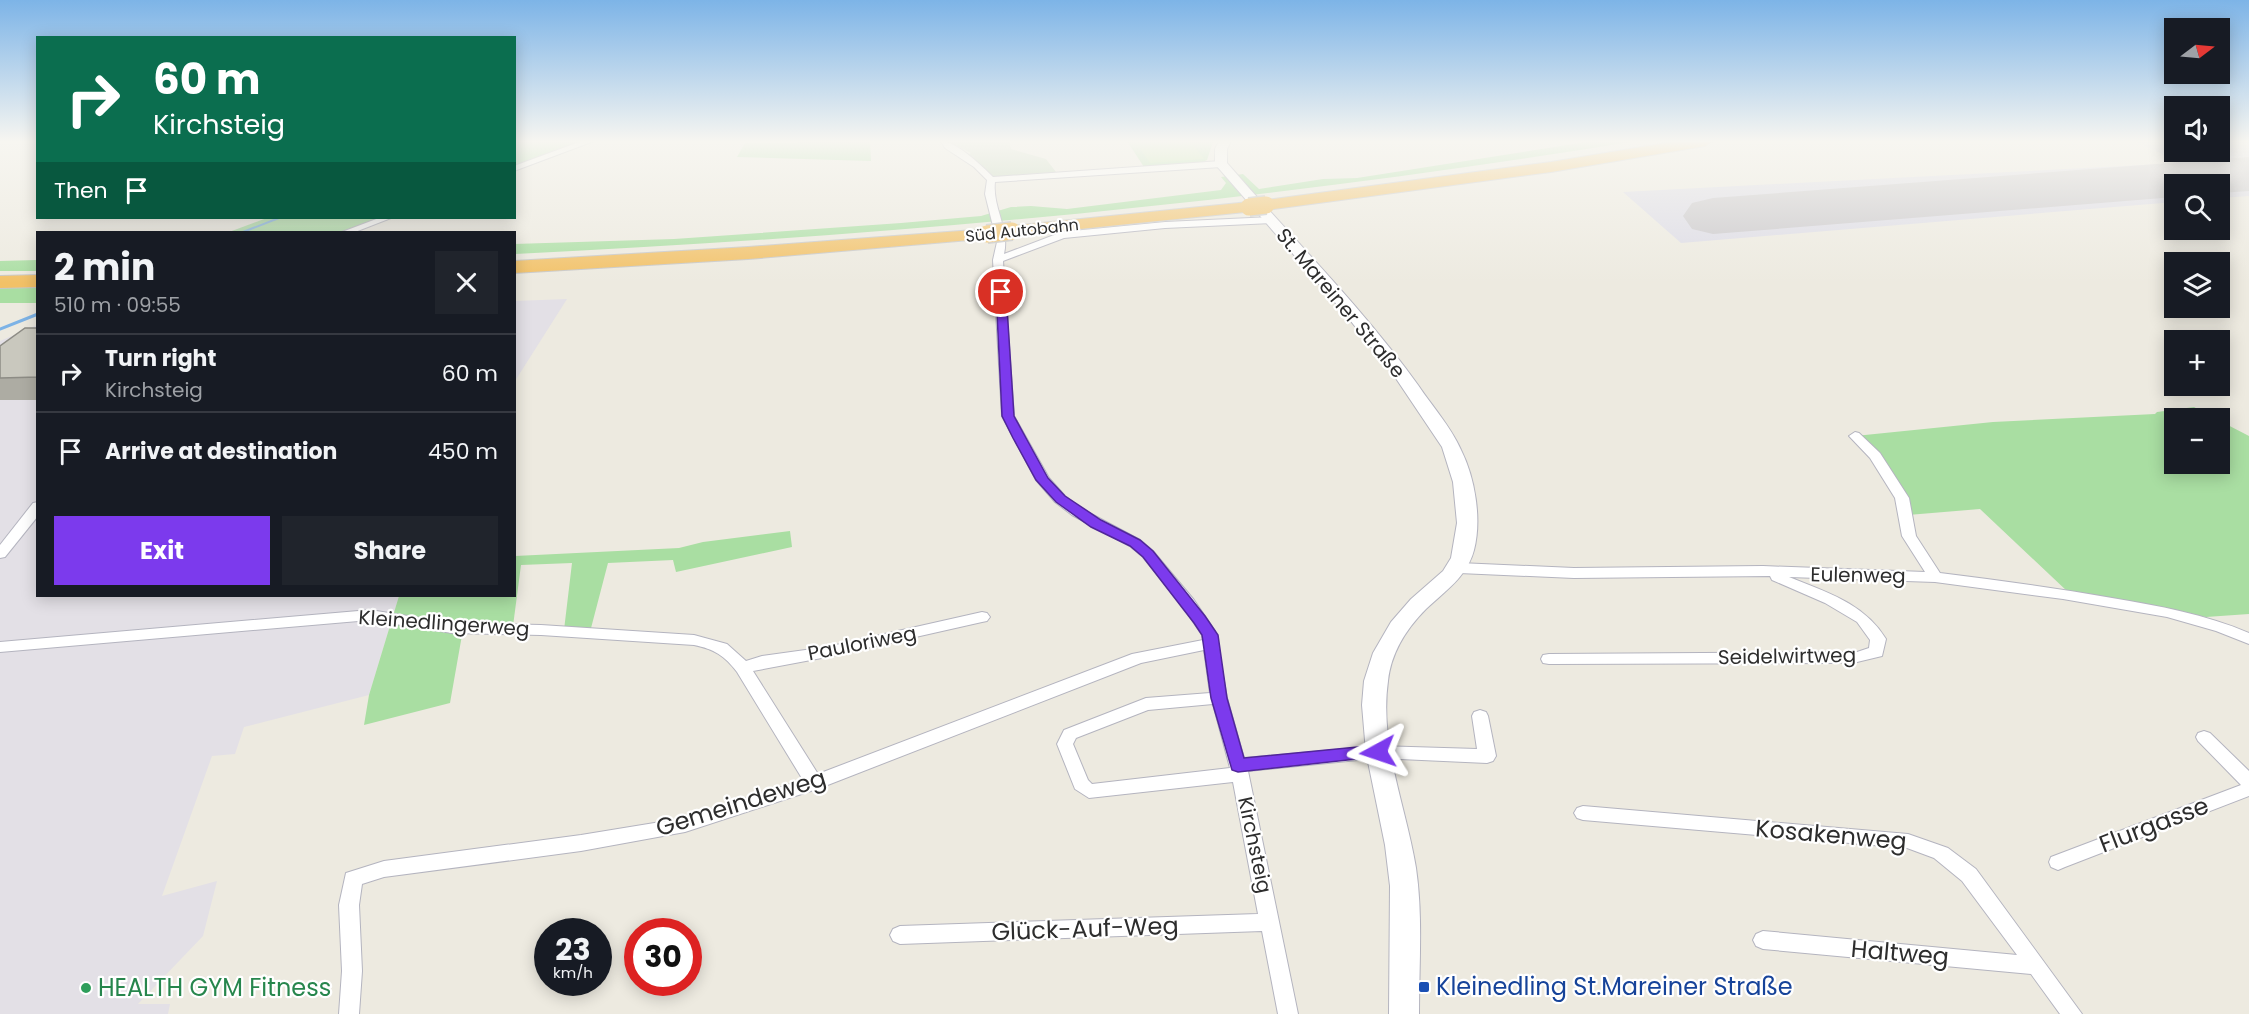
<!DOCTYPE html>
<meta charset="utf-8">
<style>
:root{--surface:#171b24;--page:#20242c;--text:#f1f3f6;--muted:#9ea1a6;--line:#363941;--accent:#7c3aed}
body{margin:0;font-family:Poppins,sans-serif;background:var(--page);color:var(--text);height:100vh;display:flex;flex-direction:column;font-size:22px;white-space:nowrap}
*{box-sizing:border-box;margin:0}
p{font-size:20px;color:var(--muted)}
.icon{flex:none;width:33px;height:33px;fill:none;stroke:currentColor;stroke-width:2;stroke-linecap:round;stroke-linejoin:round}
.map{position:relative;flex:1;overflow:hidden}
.side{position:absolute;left:36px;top:231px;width:480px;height:366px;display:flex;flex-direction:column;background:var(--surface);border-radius:0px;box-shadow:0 3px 15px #0003}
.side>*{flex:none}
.top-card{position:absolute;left:36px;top:36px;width:480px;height:183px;border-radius:0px;box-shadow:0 3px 15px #0003;background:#0b6e4f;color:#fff;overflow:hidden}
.needle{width:39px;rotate:74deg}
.tools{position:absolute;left:2164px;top:18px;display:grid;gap:12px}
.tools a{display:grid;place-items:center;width:66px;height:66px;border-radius:0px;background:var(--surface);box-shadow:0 3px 15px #0003;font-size:30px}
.speed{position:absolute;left:534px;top:918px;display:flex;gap:12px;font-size:30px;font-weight:700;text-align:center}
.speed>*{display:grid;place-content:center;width:78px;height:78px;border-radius:50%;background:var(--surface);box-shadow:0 3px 15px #0003;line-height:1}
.speed small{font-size:15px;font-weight:400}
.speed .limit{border:9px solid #d22;background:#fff;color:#111}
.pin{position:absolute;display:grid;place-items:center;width:51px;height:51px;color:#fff;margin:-26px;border:3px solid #fff;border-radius:50%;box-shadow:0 2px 6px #0007}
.me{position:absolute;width:66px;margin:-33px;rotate:265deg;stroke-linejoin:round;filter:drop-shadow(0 0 4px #0008)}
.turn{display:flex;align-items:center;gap:21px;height:126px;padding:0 18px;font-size:27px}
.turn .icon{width:78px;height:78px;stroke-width:2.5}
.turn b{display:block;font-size:42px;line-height:51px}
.then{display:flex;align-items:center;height:57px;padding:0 18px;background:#0003;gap:12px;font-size:22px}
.round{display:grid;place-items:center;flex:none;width:63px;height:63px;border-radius:0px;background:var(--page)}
.head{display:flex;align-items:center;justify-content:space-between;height:102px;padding:0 18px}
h1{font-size:36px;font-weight:700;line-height:45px}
.action{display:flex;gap:12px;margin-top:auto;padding:12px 18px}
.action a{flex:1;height:69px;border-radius:0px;background:var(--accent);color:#fff;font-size:24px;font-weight:700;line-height:69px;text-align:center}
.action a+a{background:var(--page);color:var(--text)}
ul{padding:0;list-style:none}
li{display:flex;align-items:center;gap:18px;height:78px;padding:0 18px;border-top:2px solid var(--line)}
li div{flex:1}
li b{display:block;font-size:22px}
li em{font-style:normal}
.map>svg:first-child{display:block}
.industrial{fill:#e3e0e6}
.airport{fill:#dcdbe6}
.green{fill:#a9dea2}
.cemetery{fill:#c0d5b9}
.pitch{fill:#b8e59e}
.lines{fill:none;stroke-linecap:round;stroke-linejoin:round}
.stream-far1{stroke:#7db3e6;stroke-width:2}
.stream{stroke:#7db3e6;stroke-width:3}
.runway{fill:#c8c6ca;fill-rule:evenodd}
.minor-casing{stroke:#b4b4bf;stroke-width:2}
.secondary-casing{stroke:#b4b4bf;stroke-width:2}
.motorway-casing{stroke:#c8c8c8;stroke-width:2}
.minor{fill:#fff;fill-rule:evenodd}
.secondary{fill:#fff;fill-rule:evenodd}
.motorway{fill:#f2c167;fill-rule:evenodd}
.motorway-bridge-casing{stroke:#c8c8c8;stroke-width:20;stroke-linecap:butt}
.motorway-bridge{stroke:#f2c167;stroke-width:17}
.wall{fill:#adaca3}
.building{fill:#c9c8be;stroke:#8d8c85;stroke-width:1.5}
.route{fill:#7c3aed;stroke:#51269a;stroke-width:1.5}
.transit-dot{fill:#1a4fb4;stroke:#fff;stroke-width:2}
.leisure-dot{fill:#2e9e5b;stroke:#fff;stroke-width:2}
.labels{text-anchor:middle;stroke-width:4.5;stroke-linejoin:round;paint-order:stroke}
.far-street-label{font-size:16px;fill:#2d2d2d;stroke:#fff}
.street-label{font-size:20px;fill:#2d2d2d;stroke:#fff}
.near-street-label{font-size:24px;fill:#2d2d2d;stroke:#fff}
.near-transit-label{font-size:24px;fill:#164399;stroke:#fff;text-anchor:start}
.near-leisure-label{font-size:24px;fill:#27864d;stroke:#fff;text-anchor:start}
</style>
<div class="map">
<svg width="2249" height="1014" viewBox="0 0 2249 1014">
<rect width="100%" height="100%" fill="#edeae0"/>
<g class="industrial">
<path d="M567,299l-52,82v-80z"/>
<path d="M37,325l1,271h361l-30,99 -125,32 -9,27 -23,2 -50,140 55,-15 -14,55 -65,68h32l-2,10h-168v-673z"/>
</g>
<path class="airport" d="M2135,141h40v11h45v-11h29v55l-29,2v-14h-45v18l-494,41 -58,-51 558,-29z"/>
<g class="green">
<path d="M515,141h82l-82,30z"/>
<path d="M799,141h71l1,20 -134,-4 8,-14h52z"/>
<path d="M1127,141h85l1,1 -6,18 -4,2 -59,5z"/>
<path d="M1593,141h43c-371,61 -746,95 -1121,113l-1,-10 160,-5 227,-16 80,-7 30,-9 20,-1 36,3 154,-19 5,-7 -5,-6 22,-3 16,15 64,-10 34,-1z"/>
<path d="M267,218h124l-37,14h-125z"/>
<path d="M37,260v11h-37v-10z"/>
<rect x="0" y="287" width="37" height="16"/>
<path d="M2194,407l20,11h-39v46h45v-43l29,15v178l-43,3 -138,-25 -88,-83 -72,6 -53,-79 138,-14 162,-8 2,-2z"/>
<path d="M790,531l2,16 -116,25 -3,-12 -65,3 -18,69 -26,-2 8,-67 -51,2 -8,61 -46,-4 -5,13 -12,68 -86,22 5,-30 30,-99h115l1,-40 164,-8 24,-6z"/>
</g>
<path class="cemetery" d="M947,141h62l2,8 35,10 10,13 -62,5 -25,-23 2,-1z"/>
<path class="pitch" d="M1135,141h55l14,18 -54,4z"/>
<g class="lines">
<path class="stream-far1" d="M243,232l36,-14"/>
<path class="stream" d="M0,329l38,-15"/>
<path class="runway" d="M2249,157v34l-29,2v-9h-45v13l-462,37 -21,-5 -9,-13 9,-13 21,-5z"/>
<g class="minor-casing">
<g id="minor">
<path d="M582,141h12l-80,30v-5z"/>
<path d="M941,141c15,0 41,25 52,36l228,-16 4,3 -4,3 -226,15c-3,25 15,47 9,72l58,-22 103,-10 107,-5 5,3 -5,3 -107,5 -101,10 -61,23 11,155 35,62 16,18 17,13 58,31 13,11 41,49 21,31 12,67 17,60 134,-12 99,3 -5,-33 2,-4 6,-2 6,2 2,4 8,40 -3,5 -6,2 -109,-5 -130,13 50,243h-20l-16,-83 -362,13 -7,-3 -3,-6 3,-6 7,-3 358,-12 -25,-132 -144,16 -14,-9 -18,-45 7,-14 82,-32 64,-5 -6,-43 -63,13 -321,125 -135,44 -104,19 -197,26 -22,7 -3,21 3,66 -3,43h-20l3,-43 -3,-66 7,-32 38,-12 197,-26 104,-17 118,-38 -66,-108c-12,-16 -23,-23 -43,-27l-153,-10 -89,-2 -82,-13 -370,32v-10l370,-32 82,13 89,2 153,10 33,9 19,17 16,-5 65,-9 155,-35 5,1 3,4 -3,4 -5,1 -155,35 -74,14 65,103 314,-120 71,-14 -1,-5 -18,-27 -41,-51 -13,-11 -58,-31 -17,-13 -19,-22 -34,-64 -9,-156 4,-18 -12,-48 2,-14 -13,-13 -29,-19zM1213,704l17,64 -138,16 -4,-4 -15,-36 3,-6 72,-28z"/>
<path d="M379,218h12l-36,14h-13z"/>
<path d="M1855,432l4,1 21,20 29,45 7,38 24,37c57,7 115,15 172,25 47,8 93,16 137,35v11l-33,-13 -49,-14 -104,-18 -128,-17 -146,-5c37,15 75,26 97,62l-4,17 -25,6 -30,1 -278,1 -6,-1 -2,-4 2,-4 6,-1 308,-2 12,-4 1,-8 -13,-18 -32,-19 -53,-23 -2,-4 -196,2 -115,-5 -7,-5 7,-5 115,5 189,-2 162,6 -23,-36 -7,-38 -25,-40 -21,-22z"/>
<path d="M38,502v14l-33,41 -5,1v-13l33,-42z"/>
<path d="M2204,731l6,2 39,38v25l-184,71 -7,3 -7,-3 -2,-5 2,-5 190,-72 -43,-44 -2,-4 2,-4z"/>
<path d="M1583,806l325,28 40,14 28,21 106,145h-22l-29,-40 -268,-25 -7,-3 -3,-6 3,-6 7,-3 254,24 -55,-74 -28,-23 -27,-10 -324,-28 -6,-2 -3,-5 3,-5z"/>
</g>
</g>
<g class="secondary-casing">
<path id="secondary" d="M1219,141h12l-4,8v14c64,74 134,143 191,222 14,21 33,42 43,65 14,28 21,69 13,100 -7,27 -29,41 -48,59 -20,20 -35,44 -38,72 -9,64 18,125 28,187 7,48 3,97 3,146h-30l1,-128 -5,-41 -19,-93 -4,-47 2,-24 9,-28 18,-31 20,-23 32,-28 8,-13 6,-35 -4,-41 -11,-35 -47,-70 -49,-62 -131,-151v-15z"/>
</g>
<g class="motorway-casing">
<g id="motorway">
<path d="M1678,141h35l-8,5 -154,26 -285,38 -6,-1 -3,-4 3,-4 6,-1 285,-38z"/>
<path d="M1249,202l6,1 3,4 -3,4 -243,25 -6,-1 -3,-4 3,-4 6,-1z"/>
<path d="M987,229l6,1 3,4 -3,4 -245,21 -234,14v-12l234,-14z"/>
<path d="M38,275v12l-38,1v-12z"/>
</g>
</g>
<use href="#minor" class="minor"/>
<use href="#secondary" class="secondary"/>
<use href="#motorway" class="motorway"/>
<g class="motorway-bridge-casing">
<g id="motorway-bridge">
<path d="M1249,207l17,-2"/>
<path d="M987,234l25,-3"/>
</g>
</g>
<use href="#motorway-bridge" class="motorway-bridge"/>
</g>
<path class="wall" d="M38,328v72h-38v-54z"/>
<path class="building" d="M25,328h13v49l-38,1v-32z"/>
<linearGradient id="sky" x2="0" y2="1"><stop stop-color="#7db4e7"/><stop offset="0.5" stop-color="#f7f6f1"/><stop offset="1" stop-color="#f7f6f1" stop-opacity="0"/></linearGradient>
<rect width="2249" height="283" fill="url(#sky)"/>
<path class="route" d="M1001,288l5,4 8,124 12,22 22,40 17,18 36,24 39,20 13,11 52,65 13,19 9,63 17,60 134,-13 6,2 3,5 -3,4 -146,16 -6,-2 -21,-72 -9,-63 -8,-12 -51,-66 -13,-11 -39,-19 -35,-25 -20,-22 -23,-42 -11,-22 -6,-124z"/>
<rect class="transit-dot" x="1418" y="981" width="12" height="12" rx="3"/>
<circle class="leisure-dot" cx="86" cy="988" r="6"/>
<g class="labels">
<g class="far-street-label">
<text transform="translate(1022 230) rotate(-6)" y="6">Süd Autobahn</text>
</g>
<g class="street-label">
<text transform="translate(1341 303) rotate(50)" y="7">St. Mareiner Straße</text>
<text transform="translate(1858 575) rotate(1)" y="7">Eulenweg</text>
<text transform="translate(444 623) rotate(4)" y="7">Kleinedlingerweg</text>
<text transform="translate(862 643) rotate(-11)" y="7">Pauloriweg</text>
<text transform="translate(1787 656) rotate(-1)" y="7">Seidelwirtweg</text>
<text transform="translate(1255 845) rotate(78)" y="7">Kirchsteig</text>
</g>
<g class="near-street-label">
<text transform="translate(741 803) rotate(-17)" y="8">Gemeindeweg</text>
<text transform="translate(2154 825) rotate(-21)" y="8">Flurgasse</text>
<text transform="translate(1831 835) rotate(5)" y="8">Kosakenweg</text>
<text transform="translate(1085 929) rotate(-2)" y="8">Glück-Auf-Weg</text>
<text transform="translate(1900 953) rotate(5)" y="8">Haltweg</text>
</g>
<g class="near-transit-label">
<text x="1436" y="995">Kleinedling St.Mareiner Straße</text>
</g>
<g class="near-leisure-label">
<text x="98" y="996">HEALTH GYM Fitness</text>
</g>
</g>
</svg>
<div class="tools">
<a><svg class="needle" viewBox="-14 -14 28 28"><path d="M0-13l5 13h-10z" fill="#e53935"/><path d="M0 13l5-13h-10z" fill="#9ea1a6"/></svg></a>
<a><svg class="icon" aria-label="sound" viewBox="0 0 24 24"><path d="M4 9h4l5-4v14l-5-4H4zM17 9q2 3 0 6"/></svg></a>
<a><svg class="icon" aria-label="search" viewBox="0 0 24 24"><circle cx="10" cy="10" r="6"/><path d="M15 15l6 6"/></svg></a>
<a><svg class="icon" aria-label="layers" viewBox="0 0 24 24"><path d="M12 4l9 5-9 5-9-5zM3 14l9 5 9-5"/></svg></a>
<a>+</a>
<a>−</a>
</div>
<div class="speed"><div>23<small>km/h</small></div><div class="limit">30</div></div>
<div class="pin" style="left:1001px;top:292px;background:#d93025"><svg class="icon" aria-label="arrive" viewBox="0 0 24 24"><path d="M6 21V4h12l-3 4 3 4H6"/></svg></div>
<svg class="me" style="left:1378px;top:752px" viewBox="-20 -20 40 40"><path d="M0-17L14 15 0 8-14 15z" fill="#7c3aed" stroke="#fff" stroke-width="4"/></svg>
<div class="top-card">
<div class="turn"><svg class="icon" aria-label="right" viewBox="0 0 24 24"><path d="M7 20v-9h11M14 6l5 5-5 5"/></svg><div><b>60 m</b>Kirchsteig</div></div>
<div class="then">Then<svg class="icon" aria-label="arrive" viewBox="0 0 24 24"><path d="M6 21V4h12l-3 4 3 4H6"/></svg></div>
</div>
<section class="side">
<div class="head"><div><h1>2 min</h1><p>510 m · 09:55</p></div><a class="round"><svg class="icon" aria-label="close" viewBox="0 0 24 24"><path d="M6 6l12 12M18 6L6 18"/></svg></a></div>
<ul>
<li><svg class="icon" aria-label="right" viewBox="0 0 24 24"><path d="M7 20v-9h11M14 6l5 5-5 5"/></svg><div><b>Turn right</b><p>Kirchsteig</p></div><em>60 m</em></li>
<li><svg class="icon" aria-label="arrive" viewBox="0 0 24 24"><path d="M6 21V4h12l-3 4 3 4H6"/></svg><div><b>Arrive at destination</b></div><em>450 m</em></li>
</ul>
<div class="action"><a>Exit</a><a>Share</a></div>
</section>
</div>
